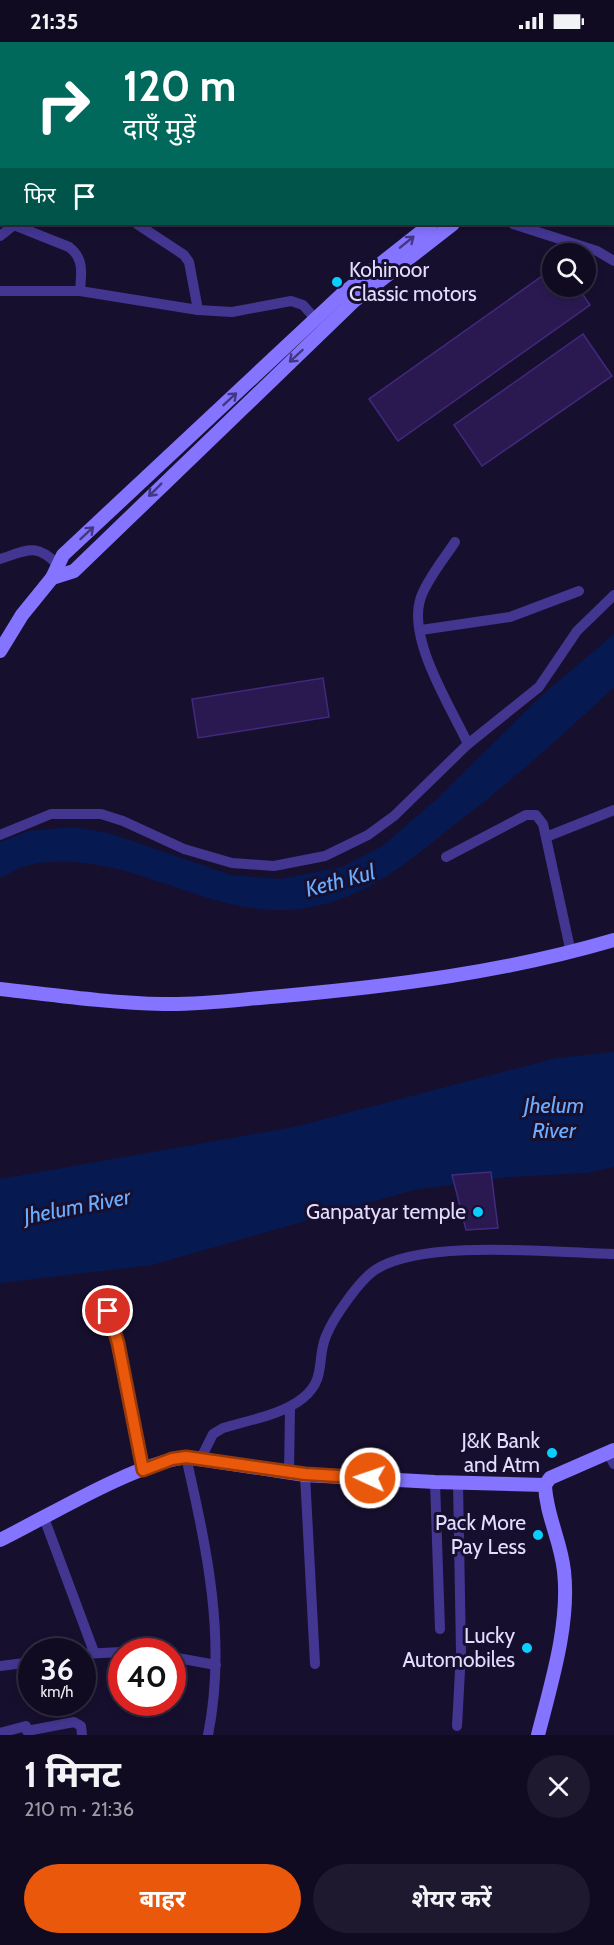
<!DOCTYPE html>
<html lang="hi">
<meta charset="utf-8">
<style>
:root{--surface:#110b22;--page:#1e192f;--text:#f1f3f6;--muted:#9c9ba5;--line:#302b40;--accent:#ea580c}
body{margin:0;font-family:Cabin,"Noto Sans Devanagari",sans-serif;background:var(--page);color:var(--text);height:100vh;display:flex;flex-direction:column;font-size:22px;white-space:nowrap}
*{box-sizing:border-box;margin:0}
p{font-size:20px;color:var(--muted)}
.icon{flex:none;width:33px;height:33px;fill:none;stroke:currentColor;stroke-width:2;stroke-linecap:round;stroke-linejoin:round}
.map{position:relative;height:1693px;overflow:hidden}
.side{display:flex;flex-direction:column;background:var(--surface);flex:1}
.side>*{flex:none}
.guide{position:absolute;left:0px;top:0px;width:615px;height:183px;box-shadow:0 3px 9px #0003,0 0 0 2px var(--line);background:#00695c;color:#fff;overflow:hidden}
.buttons{position:absolute;left:542px;top:201px;display:grid;gap:12px}
.buttons a{display:grid;place-items:center;width:54px;height:54px;border-radius:50%;background:var(--surface);box-shadow:0 3px 9px #0003,0 0 0 2px var(--line);font-size:30px}
.speed{position:absolute;left:18px;top:1596px;display:flex;gap:12px;font-size:30px;font-weight:700;text-align:center}
.speed>*{display:grid;place-content:center;width:78px;height:78px;border-radius:50%;background:var(--surface);box-shadow:0 3px 9px #0003,0 0 0 2px var(--line);line-height:1}
.speed small{font-size:15px;font-weight:400}
.speed .limit{border:9px solid #d22;background:#fff;color:#111}
.pin{position:absolute;display:grid;place-items:center;width:51px;height:51px;color:#fff;margin:-26px;border:3px solid #fff;border-radius:50%;box-shadow:0 2px 6px #0007}
.me{position:absolute;width:66px;margin:-33px;rotate:273deg;stroke-linejoin:round;filter:drop-shadow(0 0 4px #0008)}
.turn{display:flex;align-items:center;gap:21px;height:126px;padding:0 24px;font-size:27px}
.turn .icon{width:78px;height:78px;stroke-width:2.5}
.turn b{display:block;font-size:42px;line-height:51px}
.then{display:flex;align-items:center;height:57px;padding:0 24px;background:#0003;gap:12px;font-size:22px}
.round{display:grid;place-items:center;flex:none;width:63px;height:63px;border-radius:32px;background:var(--page)}
.overview{display:flex;align-items:center;justify-content:space-between;height:102px;padding:0 24px}
h1{font-size:36px;font-weight:700;line-height:45px}
.cta{display:flex;gap:12px;margin-top:auto;padding:12px 24px}
.cta a{flex:1;height:69px;border-radius:36px;background:var(--accent);color:#fff;font-size:24px;font-weight:700;line-height:69px;text-align:center}
.cta a+a{background:var(--page);color:var(--text)}
.status{display:flex;justify-content:space-between;align-items:center;height:42px;padding:0 30px;background:var(--surface);direction:ltr}
.status svg{height:16px;fill:currentColor}
.map>svg:first-child{display:block}
.water{fill:#061a51}
.building{fill:#2a1951;stroke:#42297f;stroke-width:1.5}
.lines{fill:none;stroke-linecap:round;stroke-linejoin:round}
.street{stroke:#423691;stroke-width:10}
.secondary{stroke:#8474ff;stroke-width:14}
.oneway{stroke:#433782}
.route-casing{stroke:#983908;stroke-width:15}
.route{stroke:#ea580c;stroke-width:10}
.poi-dot{fill:#09cfff;stroke:#170f2e;stroke-width:2}
.labels{text-anchor:middle;stroke-width:6;stroke-linejoin:round;paint-order:stroke}
.poi-label{font-size:21px;fill:#e4ddff;stroke:#170f2e;text-anchor:end}
.water-label{font-size:22px;font-style:italic;fill:#6bacff;stroke:#170f2e}
</style>
<div class="status"><b>21:35</b><svg viewBox="0 0 49 12"><path d="M0 12V9h3v3zM5 12V6h3v6zM10 12V3h3v9zM15 12V0h3v12zM26 1h20v11H26zM47 4h2v5h-2z"/></svg></div>
<div class="map">
<svg width="614" height="1693" viewBox="0 0 614 1693">
<rect width="100%" height="100%" fill="#170f2e"/>
<g class="water">
<path d="M614,592v53c-53,50 -107,98 -165,142 -26,21 -55,45 -85,60 -24,12 -51,20 -79,21 -88,3 -165,-64 -256,-45 -10,2 -20,9 -29,13v-36l29,-11 45,-4 35,6 122,42 49,4 62,-12 39,-20 57,-49 104,-103z"/>
<path d="M614,1010v115l-27,6 -78,4 -95,13 -262,75 -152,18v-104l294,-52 262,-69z"/>
</g>
<g class="building">
<path d="M552,227v17h25l13,19 -192,136 -29,-42z"/>
<path d="M583,292l29,42 -130,90 -28,-41z"/>
<path d="M323,636l6,39 -131,21 -6,-39z"/>
<path d="M491,1130l7,56 -32,2 -14,-55z"/>
</g>
<g class="lines">
<g class="street">
<path d="M100,0l5,2"/>
<path d="M231,0l2,2"/>
<path d="M63,2v-2"/>
<path d="M81,2l4,-2"/>
<path d="M0,45h2"/>
<path d="M0,79l2,11"/>
<path d="M0,136l2,-2"/>
<path d="M137,182l47,31 5,7 9,48"/>
<path d="M513,182l84,27 17,10"/>
<path d="M0,194l14,-11 55,22c16,12 12,27 11,44"/>
<path d="M0,249h80l118,19 34,2 59,-11 12,4 17,19"/>
<path d="M455,500c-11,17 -27,36 -34,55 -15,41 30,110 47,147"/>
<path d="M0,517c26,-8 35,-17 57,5"/>
<path d="M421,588l89,-13 69,-26"/>
<path d="M0,793l51,-21h50l22,7 61,28 48,14 42,3 51,-10 43,-21 26,-19 74,-72 71,-57 38,-56 37,-36"/>
<path d="M546,795l68,-27"/>
<path d="M446,815l80,-42h10l7,9 28,129"/>
<path d="M108,1269l10,32 25,127"/>
<path d="M608,1411l6,11"/>
<path d="M186,1415c21,93 41,183 22,278"/>
<path d="M201,1416l12,-24 10,-6c26,-8 59,-13 80,-30 24,-20 13,-38 23,-62 7,-18 33,-55 49,-66 48,-32 181,-17 239,-16"/>
<path d="M289,1430l1,-64"/>
<path d="M305,1433l10,189"/>
<path d="M435,1440l5,147"/>
<path d="M44,1476l50,134"/>
<path d="M82,1612l40,-2"/>
<path d="M172,1615l44,8"/>
<path d="M0,1624l32,-4"/>
<path d="M457,1684l4,-74 -3,-169"/>
<path d="M27,1689l47,-9 7,4 1,9"/>
<path d="M0,1691l26,-7"/>
</g>
<g class="secondary">
<path d="M52,536l22,-7 280,-270 99,-77"/>
<path d="M0,609l22,-36 30,-37 11,-23 278,-260 90,-71"/>
<path d="M0,947c54,6 109,14 163,15 40,1 80,-5 119,-8 111,-10 224,-24 332,-56"/>
<path d="M0,1498c51,-25 131,-75 186,-83l119,18 130,7 110,3"/>
<path d="M538,1693c13,-51 32,-111 26,-164 -3,-30 -18,-56 -19,-86l5,-7 64,-28"/>
</g>
</g>
<defs><path id="oneway-shaft" d="M-6 0H5M1.5-3L5.5 0L1.5 3" fill="none" stroke-width="1.6" stroke-linecap="round" stroke-linejoin="round" transform="scale(1.5)"/></defs>
<g class="oneway">
<use href="#oneway-shaft" transform="translate(407 200) rotate(-39)"/>
<use href="#oneway-shaft" transform="translate(296 314) rotate(137)"/>
<use href="#oneway-shaft" transform="translate(230 357) rotate(-43)"/>
<use href="#oneway-shaft" transform="translate(155 448) rotate(135)"/>
<use href="#oneway-shaft" transform="translate(87 491) rotate(-43)"/>
</g>
<g class="lines">
<g class="route-casing">
<path id="route" d="M108,1269l10,32 25,127 29,-11 14,-2 119,17 65,4"/>
</g>
<use href="#route" class="route"/>
</g>
<g class="poi-dot">
<circle cx="337" cy="240" r="6"/>
<circle cx="478" cy="1170" r="6"/>
<circle cx="552" cy="1411" r="6"/>
<circle cx="538" cy="1493" r="6"/>
<circle cx="527" cy="1606" r="6"/>
</g>
<g class="labels">
<g class="poi-label">
<text x="349" y="235" text-anchor="start">Kohinoor<tspan x="349" dy="24">Classic motors</tspan></text>
<text x="466" y="1177">Ganpatyar temple</text>
<text x="540" y="1406">J&amp;K Bank<tspan x="540" dy="24">and Atm</tspan></text>
<text x="526" y="1488">Pack More<tspan x="526" dy="24">Pay Less</tspan></text>
<text x="515" y="1601">Lucky<tspan x="515" dy="24">Automobiles</tspan></text>
</g>
<g class="water-label">
<text transform="translate(340 838) rotate(-15)" y="8">Keth Kul</text>
<text x="554" y="1071">Jhelum<tspan x="554" dy="25">River</tspan></text>
<text transform="translate(77 1164) rotate(-11)" y="8">Jhelum River</text>
</g>
</g>
</svg>
<div class="buttons">
<a><svg class="icon" aria-label="search" viewBox="0 0 24 24"><circle cx="10" cy="10" r="6"/><path d="M15 15l6 6"/></svg></a>
</div>
<div class="speed"><div>36<small>km/h</small></div><div class="limit">40</div></div>
<div class="pin" style="left:108px;top:1269px;background:#d93025"><svg class="icon" aria-label="arrive" viewBox="0 0 24 24"><path d="M6 21V4h12l-3 4 3 4H6"/></svg></div>
<svg class="me" style="left:370px;top:1436px" viewBox="-20 -20 40 40"><circle r="17" fill="#ea580c" stroke="#fff" stroke-width="3"/><path d="M0-11L8 9 0 5-8 9z" fill="#fff"/></svg>
<div class="guide">
<div class="turn"><svg class="icon" aria-label="right" viewBox="0 0 24 24"><path d="M7 20v-9h11M14 6l5 5-5 5"/></svg><div><b>120 m</b>दाएँ मुड़ें</div></div>
<div class="then">फिर<svg class="icon" aria-label="arrive" viewBox="0 0 24 24"><path d="M6 21V4h12l-3 4 3 4H6"/></svg></div>
</div>
</div>
<section class="side">
<div class="overview"><div><h1>1 मिनट</h1><p>210 m · 21:36</p></div><a class="round"><svg class="icon" aria-label="close" viewBox="0 0 24 24"><path d="M6 6l12 12M18 6L6 18"/></svg></a></div>
<div class="cta"><a>बाहर</a><a>शेयर करें</a></div>
</section>
